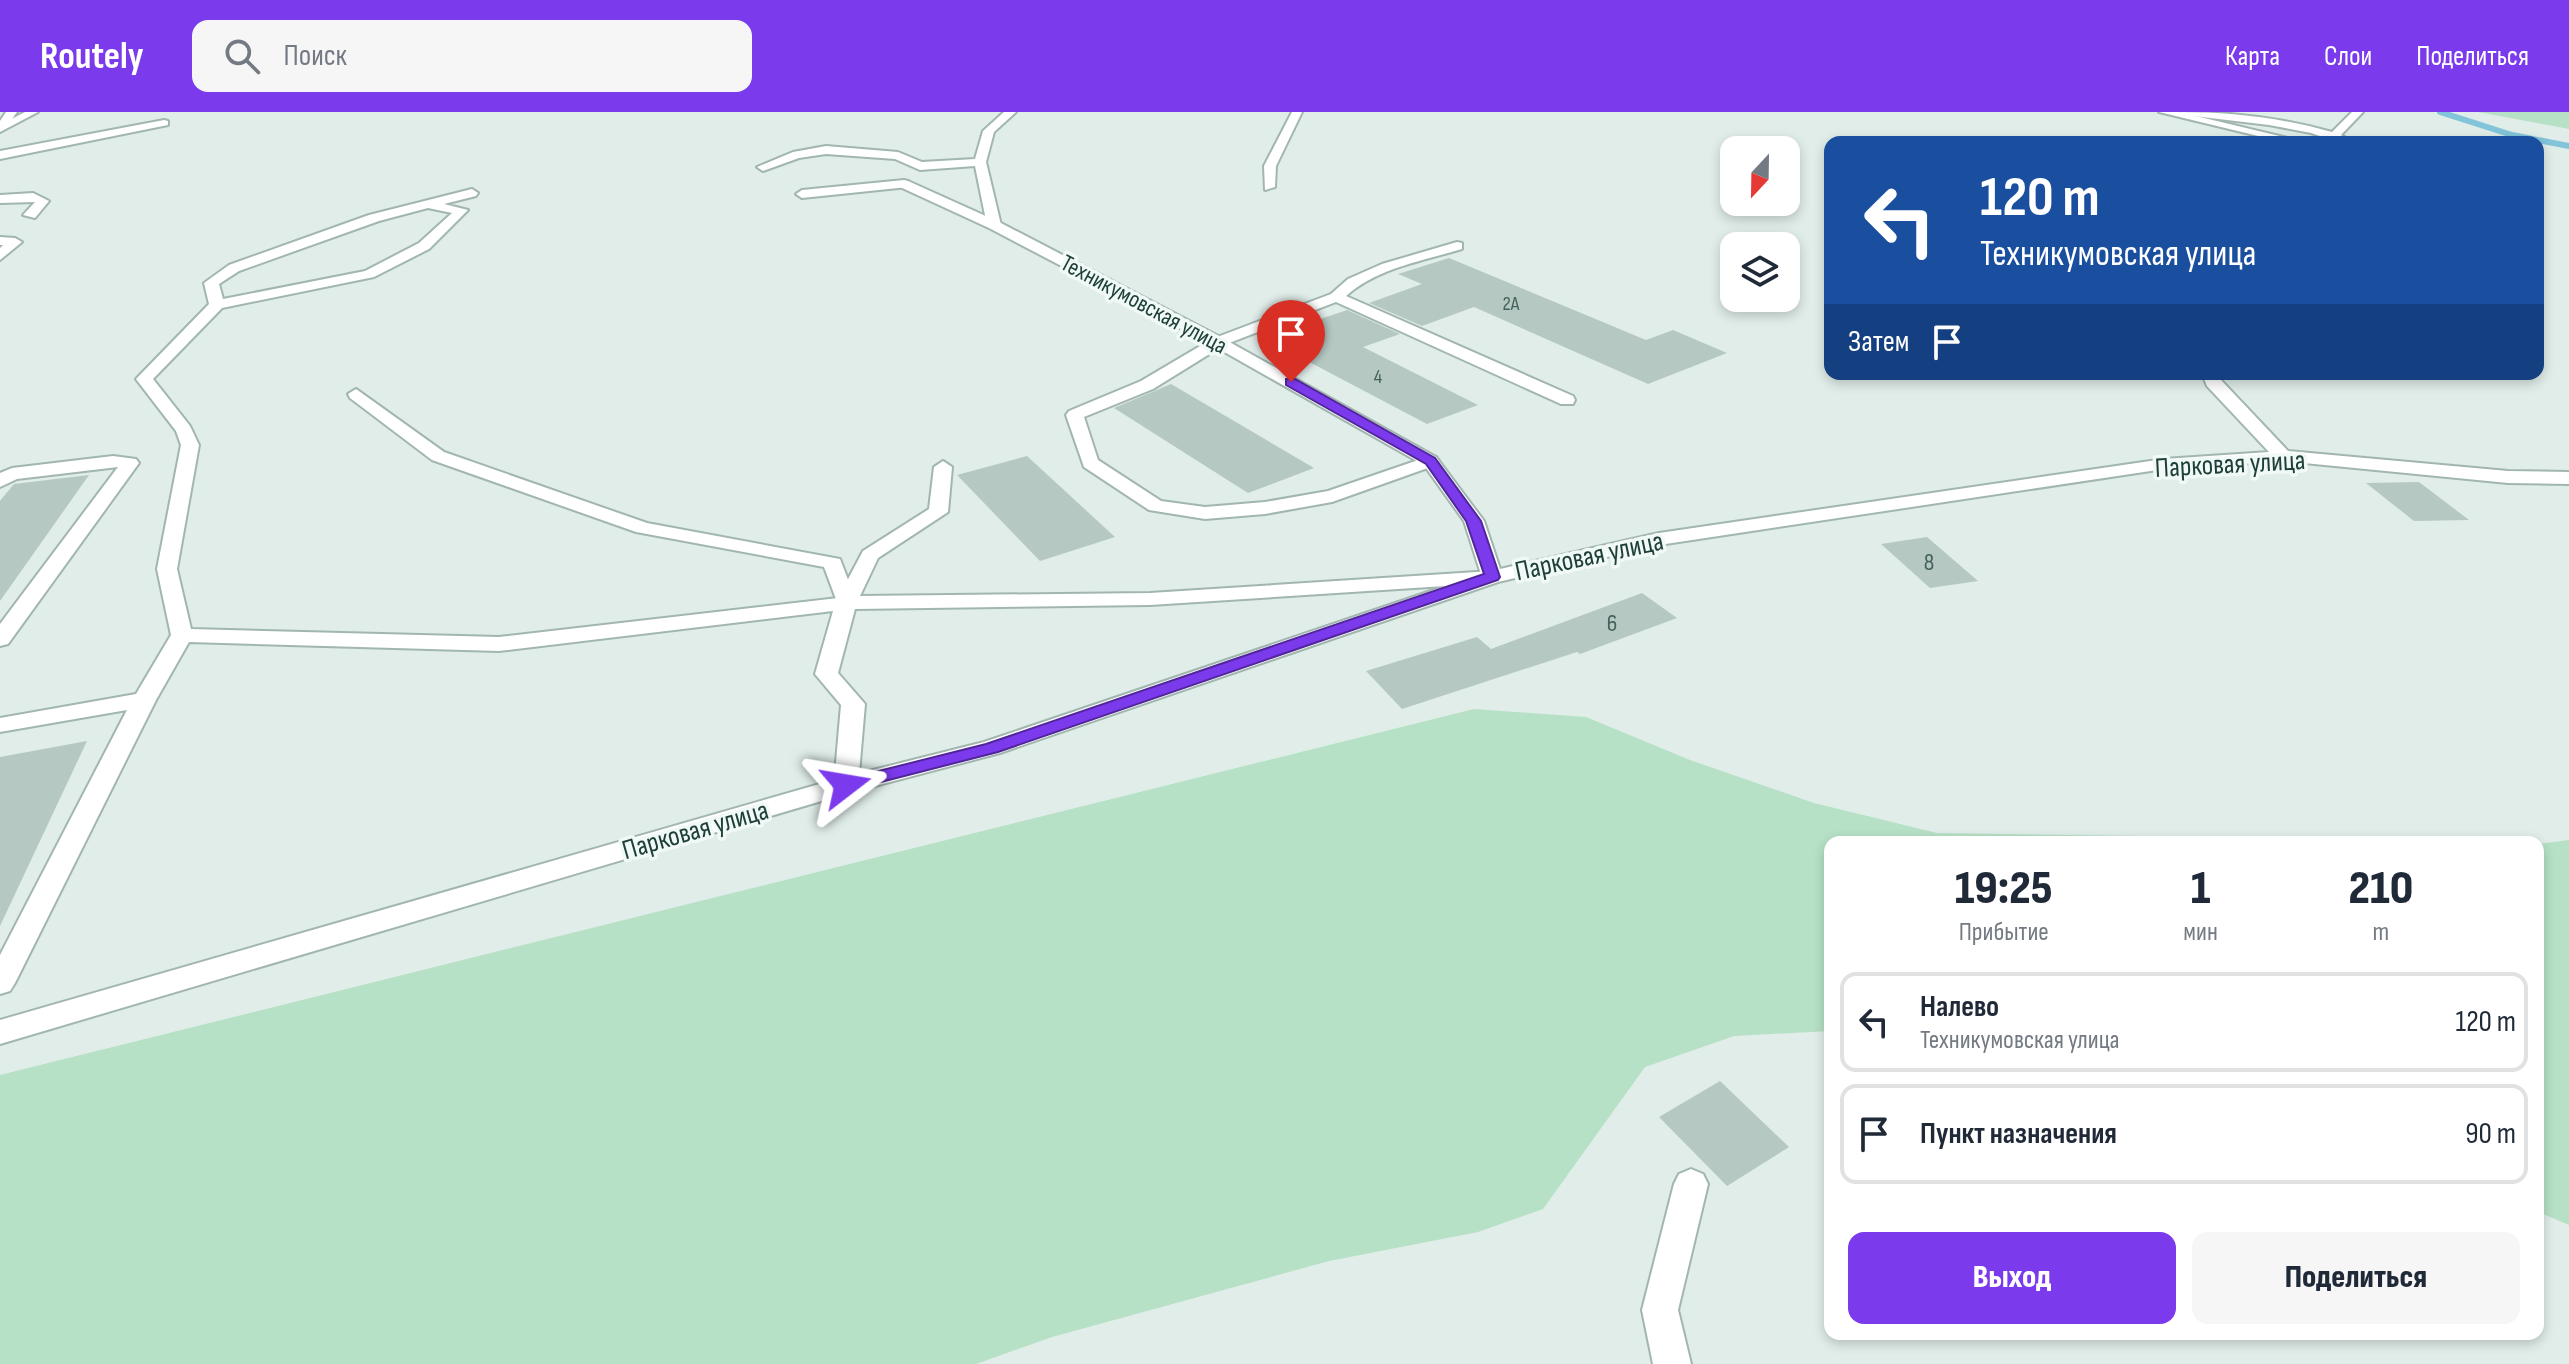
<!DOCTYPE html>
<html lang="ru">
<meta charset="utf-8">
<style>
:root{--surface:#fff;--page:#f6f6f7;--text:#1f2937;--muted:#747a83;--line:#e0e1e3;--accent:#7c3aed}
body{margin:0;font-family:"Sofia Sans Condensed",sans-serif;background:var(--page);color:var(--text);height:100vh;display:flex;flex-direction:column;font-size:30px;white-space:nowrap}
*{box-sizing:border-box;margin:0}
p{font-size:26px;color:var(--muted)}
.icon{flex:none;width:44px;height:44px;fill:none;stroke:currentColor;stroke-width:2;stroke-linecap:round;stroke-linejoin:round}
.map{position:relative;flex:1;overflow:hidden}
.drawer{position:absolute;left:1824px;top:724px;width:720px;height:504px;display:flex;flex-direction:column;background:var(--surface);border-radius:16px;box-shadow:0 4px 12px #0003}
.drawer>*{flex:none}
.guide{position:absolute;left:1824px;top:24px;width:720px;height:244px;border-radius:16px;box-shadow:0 4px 12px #0003;background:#1a4fa0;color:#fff;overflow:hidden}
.needle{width:52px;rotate:202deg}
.tools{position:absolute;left:1720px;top:24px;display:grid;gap:16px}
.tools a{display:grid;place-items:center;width:80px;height:80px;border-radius:16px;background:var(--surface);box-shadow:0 4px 12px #0003;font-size:40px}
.pin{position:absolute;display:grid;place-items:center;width:68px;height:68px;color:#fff;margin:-82px -34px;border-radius:50% 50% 50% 0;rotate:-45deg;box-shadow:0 0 8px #0007}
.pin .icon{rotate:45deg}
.me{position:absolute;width:88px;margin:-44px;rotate:76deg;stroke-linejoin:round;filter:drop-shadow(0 0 6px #0008)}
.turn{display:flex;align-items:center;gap:28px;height:168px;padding:0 24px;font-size:36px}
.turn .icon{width:104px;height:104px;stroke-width:2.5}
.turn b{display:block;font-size:56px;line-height:68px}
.then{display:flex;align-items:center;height:76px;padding:0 24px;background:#0003;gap:16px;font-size:30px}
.eta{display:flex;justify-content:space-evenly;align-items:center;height:136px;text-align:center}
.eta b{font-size:48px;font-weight:800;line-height:56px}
.button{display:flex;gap:16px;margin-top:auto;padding:16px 24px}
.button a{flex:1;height:92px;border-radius:16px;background:var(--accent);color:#fff;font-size:32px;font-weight:800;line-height:92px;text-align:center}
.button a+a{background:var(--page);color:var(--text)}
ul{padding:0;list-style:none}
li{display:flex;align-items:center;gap:24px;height:100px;margin:0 16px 12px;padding:0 8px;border:4px solid var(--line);border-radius:16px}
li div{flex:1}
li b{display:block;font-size:30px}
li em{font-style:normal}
header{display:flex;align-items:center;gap:48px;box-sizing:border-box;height:112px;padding:0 40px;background:var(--accent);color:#fff}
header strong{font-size:38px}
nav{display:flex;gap:44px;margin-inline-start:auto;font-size:28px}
.search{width:560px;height:72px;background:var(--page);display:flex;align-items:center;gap:20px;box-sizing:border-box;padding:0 28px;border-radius:16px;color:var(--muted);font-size:30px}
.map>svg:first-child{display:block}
.green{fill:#b6e1c6}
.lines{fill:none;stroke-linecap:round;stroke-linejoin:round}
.stream{stroke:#82c4d9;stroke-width:6}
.building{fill:#b5c8c2}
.lane-casing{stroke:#a2b6b0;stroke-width:4}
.street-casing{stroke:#a2b6b0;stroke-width:4}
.lane{fill:#fff;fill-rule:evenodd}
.street{fill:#fff;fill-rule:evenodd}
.route{fill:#7c3aed;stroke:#51269a;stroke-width:2}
.labels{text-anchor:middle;stroke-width:7;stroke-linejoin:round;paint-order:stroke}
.far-number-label{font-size:20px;fill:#44625c}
.far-street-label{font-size:24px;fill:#1f403a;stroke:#f1f9f6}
.number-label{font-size:24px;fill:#44625c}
.street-label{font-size:28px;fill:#1f403a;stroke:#f1f9f6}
</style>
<header>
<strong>Routely</strong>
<div class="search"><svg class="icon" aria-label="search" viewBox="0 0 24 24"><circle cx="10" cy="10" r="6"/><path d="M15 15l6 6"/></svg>Поиск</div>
<nav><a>Карта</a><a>Слои</a><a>Поделиться</a></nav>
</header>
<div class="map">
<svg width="2569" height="1252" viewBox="0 0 2569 1252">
<rect width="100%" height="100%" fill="#e0ede8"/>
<g class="green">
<path d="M2478,0h91v17z"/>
<path d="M1474,597l112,8 104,43 124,43 123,30 337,5 68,4h-512v189l-96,5 -89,31 -102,142 -65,23 -149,29 -277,76 -76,27h-976v-289z"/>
<path d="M2569,728v385l-31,-13v-368z"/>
</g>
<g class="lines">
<path class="stream" d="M2440,0l72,23 57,11"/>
</g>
<g class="building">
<path d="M1449,146l197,82 27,-10 54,23 -79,31 -174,-77 -52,19 -53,-23 53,-19 -24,-10z"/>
<path d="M1347,198l53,24 -37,13 115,58 -51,19 -163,-86z"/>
<path d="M1171,272l143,84 -66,25 -134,-85z"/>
<path d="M1027,344l88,81 -75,24 -83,-86z"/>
<path d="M89,363l-89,126v-100l14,-17z"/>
<path d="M2419,370l50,38 -55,1 -48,-38z"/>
<path d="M1927,425l51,44 -48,7 -49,-44z"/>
<path d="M1642,481l35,25 -97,36 -3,-2 -175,57 -36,-38 111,-34 14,12z"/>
<path d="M87,629l-87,185v-169z"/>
<path d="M1720,969l69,66 -62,39 -68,-69z"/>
</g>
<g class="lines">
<g class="lane-casing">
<g id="lane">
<path d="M6,0h11l-12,17 -5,1v-9z"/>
<path d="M1004,0h12l-22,20 -8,30 15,63 -7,4 -7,-4 -12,-59 -55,4 -25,-11 -69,-5 -27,4 -36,13 -6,-4 36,-15 33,-6 72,6 24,10 53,-3 8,-28z"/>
<path d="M1292,0h10l-26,54 -1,21 -10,3 -1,-24z"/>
<path d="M2180,0c51,0 103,6 152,20l20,-20h11l-22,23 12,7h-16l-26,-9 -42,-8 -84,-10z"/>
<path d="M164,8l4,1v4l-168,34v-8z"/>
<path d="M904,68l4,1v6l-106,11 -6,-4 6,-4z"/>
<path d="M472,77l6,4 -2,3 -32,8 24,6 -39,39 -55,28 -152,31 -69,71 37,47 9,19 -22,124 14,60 308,8 339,-39 25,-47 66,-42 5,-42 9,-6 9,6 -4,45 -70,46 -18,38 290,-3 342,-22 10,6 -10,6 -342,22 -295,4 -17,64 27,31 -7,81 -3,6h-18l-3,-6 7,-80 -26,-31 18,-63 -334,40 -310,-9 -33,58 -141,283 -5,8 -10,3v-39l127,-245 -127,22v-14l136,-24 35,-59 -14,-66 24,-124 -5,-14 -40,-52 73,-75 -5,-21 25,-18 140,-50zM428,96l24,5 -33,30 -54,28 -142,28 -4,-15 20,-13 140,-50z"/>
<path d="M33,81l16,8 -14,17 -12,-3 12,-13 -35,1v-8z"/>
<path d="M0,125l15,1 7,4 -22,18v-12l3,-3h-3z"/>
<path d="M1457,130l5,1v6c-39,12 -85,19 -116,47l227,100 2,4 -2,4h-12l-225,-102 -112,43 -71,44 -69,28 14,43 63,41 44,6 60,-5 63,-11 102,-35 6,1 3,4 -3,4 -104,37 -67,12 -60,5 -56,-9 -65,-43 -18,-52 3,-4 72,-30 71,-42 119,-45 17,-15 34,-15z"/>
<path d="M113,344l23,3 3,4 -131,181 -8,2v-22l118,-157 -101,12 -17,8v-14l12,-5z"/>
</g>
</g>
<g class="street-casing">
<g id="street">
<path d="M25,0h13l-38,20v-7z"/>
<path d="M2159,0h20l126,30h-22z"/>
<path d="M900,69h8l91,41 225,117 212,118 48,64 16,48 159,-36 505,-74 105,-7 -62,-66 -5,-12h16l3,6 67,71 220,20 61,1v12l-61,-1 -225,-22 -119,8 -505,76 -161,37 -498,171 -148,39 -852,252v-24l837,-241 147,-37 497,-168 -17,-53 -40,-56 -212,-120 -223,-117 -89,-41z"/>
<path d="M356,277l88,63 203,71 193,36 17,44 -11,6 -7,-2 -15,-40 -188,-35 -204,-72 -82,-62 -2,-4z"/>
<path d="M1691,1057l12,5 5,10 -30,126 13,54h-38l-11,-54 32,-126 5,-10z"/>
</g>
</g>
<use href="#lane" class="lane"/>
<use href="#street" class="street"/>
</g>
<path class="route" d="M1286,267h9l140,79 46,63 19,56 -2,3 -500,172 -152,39 -7,-2 -3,-4 3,-4 147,-37 498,-170 -18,-53 -40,-57 -140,-79z"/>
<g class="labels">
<g class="far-number-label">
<text x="1511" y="198">2А</text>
<text x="1378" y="271">4</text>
</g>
<g class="far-street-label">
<text transform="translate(1144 192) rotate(28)" y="8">Техникумовская улица</text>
</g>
<g class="number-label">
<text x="1929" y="458">8</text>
<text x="1612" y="519">6</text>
</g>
<g class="street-label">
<text transform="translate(2230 351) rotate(-3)" y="10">Парковая улица</text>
<text transform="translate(1589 443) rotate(-12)" y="10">Парковая улица</text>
<text transform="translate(695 717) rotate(-16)" y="10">Парковая улица</text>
</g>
</g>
</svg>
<div class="tools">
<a><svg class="needle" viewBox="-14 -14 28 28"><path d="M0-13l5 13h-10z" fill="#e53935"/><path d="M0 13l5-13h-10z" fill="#747a83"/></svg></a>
<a><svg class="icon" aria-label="layers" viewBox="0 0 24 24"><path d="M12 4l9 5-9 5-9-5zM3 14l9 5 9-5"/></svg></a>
</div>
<div class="pin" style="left:1291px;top:270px;background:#d93025"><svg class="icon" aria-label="arrive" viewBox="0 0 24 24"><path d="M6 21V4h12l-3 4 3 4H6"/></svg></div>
<svg class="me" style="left:846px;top:673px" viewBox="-20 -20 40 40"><path d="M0-17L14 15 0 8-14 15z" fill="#7c3aed" stroke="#fff" stroke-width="4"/></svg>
<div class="guide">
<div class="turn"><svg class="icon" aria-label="left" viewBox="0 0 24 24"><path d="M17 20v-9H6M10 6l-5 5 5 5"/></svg><div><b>120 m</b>Техникумовская улица</div></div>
<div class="then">Затем<svg class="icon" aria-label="arrive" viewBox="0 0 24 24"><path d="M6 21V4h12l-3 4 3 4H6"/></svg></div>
</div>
<section class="drawer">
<div class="eta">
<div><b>19:25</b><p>Прибытие</p></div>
<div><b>1</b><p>мин</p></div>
<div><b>210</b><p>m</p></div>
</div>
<ul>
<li><svg class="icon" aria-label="left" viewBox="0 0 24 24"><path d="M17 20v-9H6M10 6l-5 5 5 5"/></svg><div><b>Налево</b><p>Техникумовская улица</p></div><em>120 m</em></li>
<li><svg class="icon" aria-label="arrive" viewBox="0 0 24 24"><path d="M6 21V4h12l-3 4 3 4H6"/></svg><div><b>Пункт назначения</b></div><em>90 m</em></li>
</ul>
<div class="button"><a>Выход</a><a>Поделиться</a></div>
</section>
</div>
